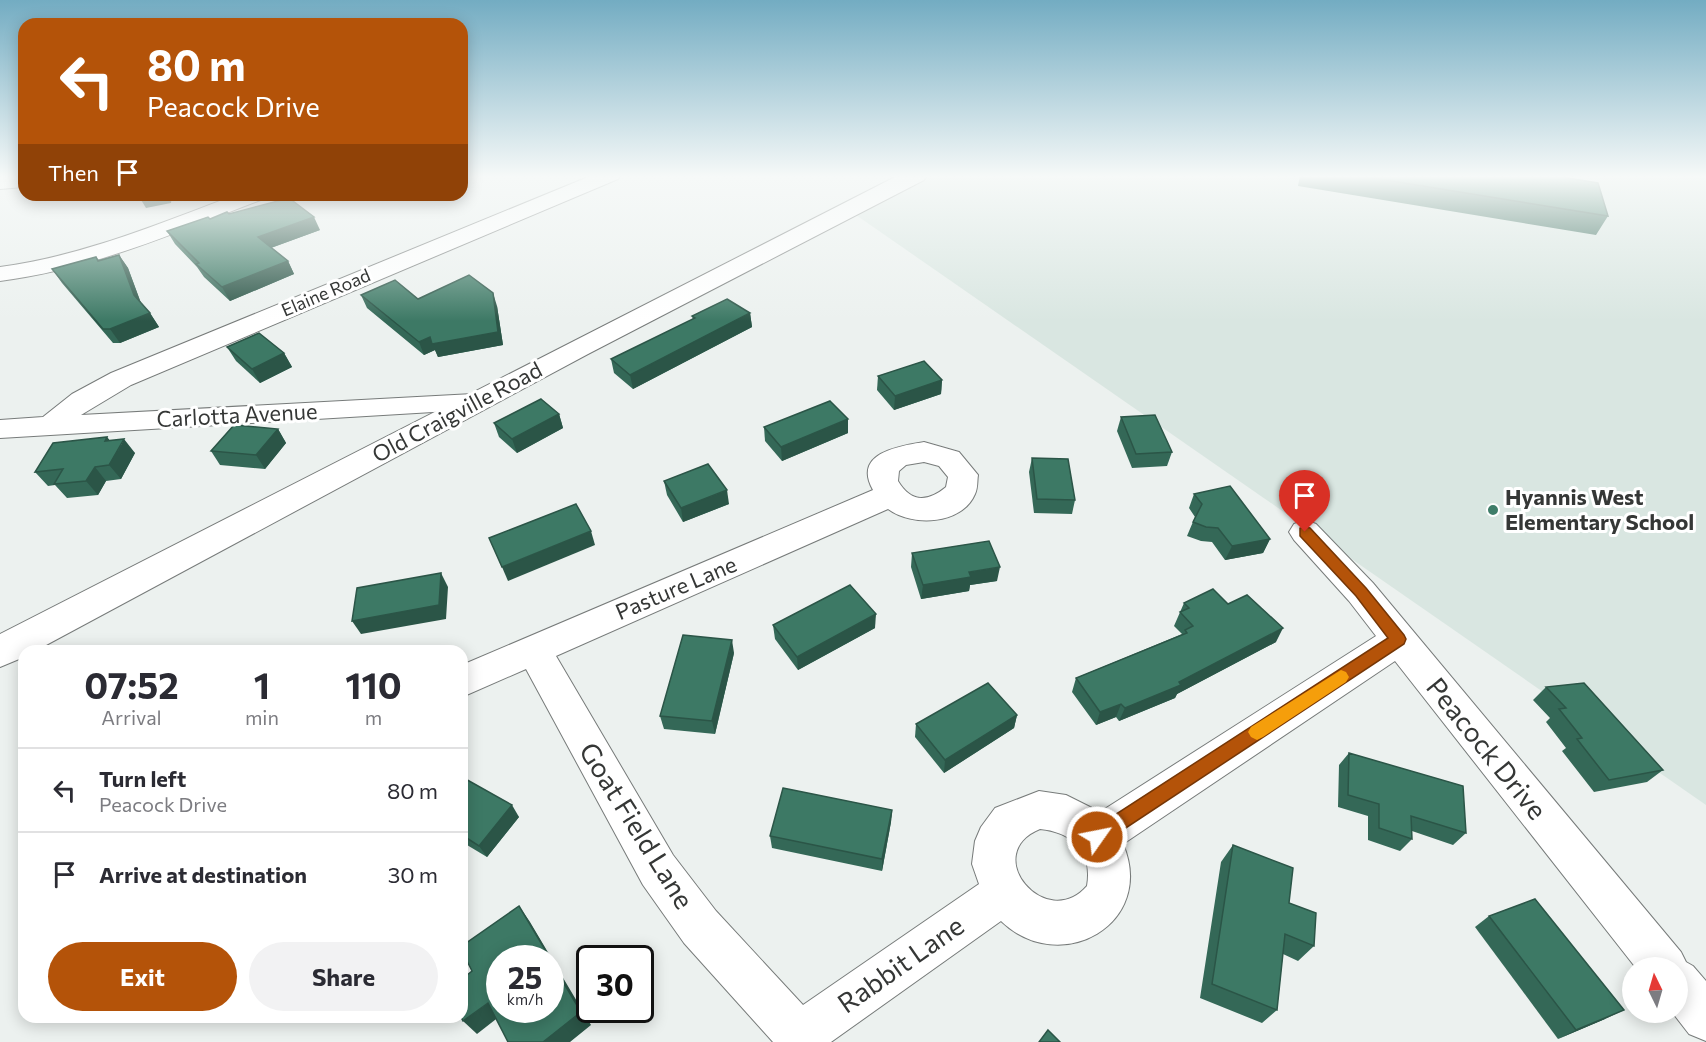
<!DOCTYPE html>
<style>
:root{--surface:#fff;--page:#f2f2f3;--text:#2b2b33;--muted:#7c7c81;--line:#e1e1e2;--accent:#b45309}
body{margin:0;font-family:Commissioner,sans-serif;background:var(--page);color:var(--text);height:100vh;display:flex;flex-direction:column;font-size:22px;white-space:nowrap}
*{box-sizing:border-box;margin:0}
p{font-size:20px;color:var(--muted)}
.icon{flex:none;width:33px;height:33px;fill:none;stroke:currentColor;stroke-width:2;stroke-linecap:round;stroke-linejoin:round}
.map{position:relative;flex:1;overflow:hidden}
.sheet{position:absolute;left:18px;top:645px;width:450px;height:378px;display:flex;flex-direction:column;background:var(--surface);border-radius:18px;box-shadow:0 3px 15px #0003}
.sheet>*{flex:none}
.guide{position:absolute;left:18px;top:18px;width:450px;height:183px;border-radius:18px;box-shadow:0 3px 15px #0003;background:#b45309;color:#fff;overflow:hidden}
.needle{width:39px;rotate:355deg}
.buttons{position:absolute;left:1622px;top:957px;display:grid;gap:12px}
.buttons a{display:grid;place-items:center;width:66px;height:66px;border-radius:50%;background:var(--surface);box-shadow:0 3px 15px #0003;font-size:30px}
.speed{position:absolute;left:486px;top:945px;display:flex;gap:12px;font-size:30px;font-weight:700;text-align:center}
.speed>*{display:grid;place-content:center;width:78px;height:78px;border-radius:50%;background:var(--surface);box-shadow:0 3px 15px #0003;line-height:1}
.speed small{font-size:15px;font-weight:400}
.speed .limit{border:3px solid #111;border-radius:9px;background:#fff;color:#111}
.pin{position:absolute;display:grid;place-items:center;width:51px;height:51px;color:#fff;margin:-62px -26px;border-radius:50% 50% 50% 0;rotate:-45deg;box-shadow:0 0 6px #0007}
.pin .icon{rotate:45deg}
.me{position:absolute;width:66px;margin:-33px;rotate:57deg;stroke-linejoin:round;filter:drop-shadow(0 0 4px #0008)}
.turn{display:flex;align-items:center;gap:21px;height:126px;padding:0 30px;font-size:27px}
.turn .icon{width:78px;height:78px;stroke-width:2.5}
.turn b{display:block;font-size:42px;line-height:51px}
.then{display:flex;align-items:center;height:57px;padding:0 30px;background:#0003;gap:12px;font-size:22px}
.eta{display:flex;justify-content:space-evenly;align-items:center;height:102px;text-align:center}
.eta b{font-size:36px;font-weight:700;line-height:42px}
.button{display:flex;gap:12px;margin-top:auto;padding:12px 30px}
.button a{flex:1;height:69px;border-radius:36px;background:var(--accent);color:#fff;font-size:24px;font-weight:700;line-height:69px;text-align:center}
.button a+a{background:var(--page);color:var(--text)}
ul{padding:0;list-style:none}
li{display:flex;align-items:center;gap:18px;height:84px;padding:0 30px;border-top:2px solid var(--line)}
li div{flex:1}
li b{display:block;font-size:22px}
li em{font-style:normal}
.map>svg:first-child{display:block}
.built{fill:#d9e6e1}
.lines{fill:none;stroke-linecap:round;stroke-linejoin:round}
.street-casing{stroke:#777b7a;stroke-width:2}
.secondary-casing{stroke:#777b7a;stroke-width:2}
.street{fill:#fff;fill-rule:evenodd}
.secondary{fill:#fff;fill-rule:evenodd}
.wall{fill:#346857}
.shaded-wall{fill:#2b5547}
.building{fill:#3d7965;stroke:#2b5547;stroke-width:1.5}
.route{fill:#b45309;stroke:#753606;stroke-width:1.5}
.slow{fill:#f59e0b}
.poi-dot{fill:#3f7d69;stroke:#fff;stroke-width:2}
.labels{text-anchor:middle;stroke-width:6;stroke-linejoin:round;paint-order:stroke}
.far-street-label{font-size:18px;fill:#353736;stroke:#fff}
.street-label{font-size:22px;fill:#353736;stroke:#fff}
.poi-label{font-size:22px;font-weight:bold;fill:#353736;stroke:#fff;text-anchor:start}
.near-street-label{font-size:27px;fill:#353736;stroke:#fff}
</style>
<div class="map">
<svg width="1706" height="1042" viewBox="0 0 1706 1042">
<rect width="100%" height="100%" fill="#ecf1ef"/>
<path class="built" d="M934,175h772v630l-850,-590z"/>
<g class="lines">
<g class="street-casing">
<g id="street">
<path d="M24,175v12l-24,2v-12z"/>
<path d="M593,175h28l-3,4 -487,206 -50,30 392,-21 10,3 4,6 -4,6 -483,29v-18l43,-3 29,-23 39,-21z"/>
<path d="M236,195h31l-4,4c-86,33 -170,70 -263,82v-14c83,-11 158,-43 236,-72z"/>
<path d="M924,442l35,10 19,23c-1,6 0,13 -3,19 -13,31 -63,33 -87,15l-332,147 117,199 43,56 87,94 176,-121 -7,-20 3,-23 6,-14 14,-19 44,-17 27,4 34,17 276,-176 -27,-35 -55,-61 -5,-8 5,-8 11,-4 11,4 57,59 308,369 5,10 7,4 13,15v60l-17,-7 -17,-22h5v-44h-41l-241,-307 -272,183c34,80 -63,134 -122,77l-170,121h-58l-89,-99 -41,-58 -117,-216 -64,28v-32l411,-175c-21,-37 26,-44 51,-48zM924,462l15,4 9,11 -2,10c-18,15 -35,16 -48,-6l1,-10 7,-6zM1040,829c32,3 53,23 47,57 -41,47 -108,-32 -47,-57z"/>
</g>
</g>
<g class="secondary-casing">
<path id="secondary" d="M899,175h28l-3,5 -336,174 -553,297h-11v6l-24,10v-33z"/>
</g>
<use href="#street" class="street"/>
<use href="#secondary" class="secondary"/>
</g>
<g class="wall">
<path d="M1300,175h262v2l46,39 -12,19 -298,-49z"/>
<path d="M229,214l91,16 -49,18 17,13 6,13 -64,27 -26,-24 -7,-10 -22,-23 -8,-13z"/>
<path d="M119,255l9,13 13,35 9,10 9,14 -39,16h-7l-51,-60 -10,-14 44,-12 3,3z"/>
<path d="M361,295l136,11 6,39 -65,12 -3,-7 -11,5 -57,-47z"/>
<path d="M750,313l2,14 -119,62 -19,-16 -3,-14 82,-39 -1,-4z"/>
<path d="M227,347l57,6 8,14 -32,16 -24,-22z"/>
<path d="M878,376l64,4 -1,14 -47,16 -17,-20z"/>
<path d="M559,414l4,14 -46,25 -18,-16 -5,-14z"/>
<path d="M1121,417l51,35 -5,14 -35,2 -15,-37z"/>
<path d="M764,427l84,6 -66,28 -17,-20z"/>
<path d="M278,429l8,14 -21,26 -45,-4 -9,-14z"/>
<path d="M107,437l3,4 25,12 -14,26 -15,2 -8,14 -31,3 -12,-13 -7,1 -13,-14z"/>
<path d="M1032,458l43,42 -3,14 -38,-1 -5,-41z"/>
<path d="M664,481l65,23 -46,18 -16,-27z"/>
<path d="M1194,494l76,45 -7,14 -38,7 -13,-18 -11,-1 -14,-5 8,-19 -6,-9z"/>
<path d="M912,553l85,28 -27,4 -1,6 -48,8 -10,-32z"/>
<path d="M1184,603l44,1 48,38 -99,52 -2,4 -56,23 -3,-4 -20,8 -24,-33 4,-14 106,-44 -8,-8z"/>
<path d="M773,625l102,3 -77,42 -23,-31z"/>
<path d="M734,653l-19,81 -51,-5 -4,-13z"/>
<path d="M1546,687l117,83 -16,12 -53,10 -32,-41 4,-3 -20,-26 4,-4 -17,-18z"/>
<path d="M1017,715l-3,13 -70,45 -29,-36 1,-13z"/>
<path d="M1349,753l117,80 -13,12 -41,-14v8l-12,12 -32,-11v-24l-30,-9 1,-42z"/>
<path d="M462,777l57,40 -32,40 -25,-15z"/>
<path d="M892,810l-1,12 -9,49 -110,-23 -2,-12z"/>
<path d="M1233,845l56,58 25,43 -16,15 -15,-7 -6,56 -15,13 -62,-25 21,-136z"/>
<path d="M1489,916l116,103 -47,20 -83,-112z"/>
</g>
<g class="shaded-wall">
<path d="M138,195h34l-1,8 -25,5z"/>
<path d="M314,217l6,13 -55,20 -7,-13z"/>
<path d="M119,255l9,13 15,41 -9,-14z"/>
<path d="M288,261l6,13 -64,27 -8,-14z"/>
<path d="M493,293l4,13 6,39 -65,12 -3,-7 -11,5 -5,-13z"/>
<path d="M150,313l9,14 -39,16 -10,-14z"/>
<path d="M750,313l2,14 -119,62 -3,-14z"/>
<path d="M284,353l8,14 -32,16 -8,-14z"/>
<path d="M942,380l-1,14 -47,16 1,-14z"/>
<path d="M559,414l4,14 -46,25 -5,-14z"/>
<path d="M848,419v14l-66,28 -1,-14z"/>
<path d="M278,429l8,14 -21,26 -9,-14z"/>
<path d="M107,437l11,14 6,-12 11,14 -14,26 -12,-14 -4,-24z"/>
<path d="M95,467l11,14 -8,14 -12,-14z"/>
<path d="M727,490l2,14 -46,18 -2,-14z"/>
<path d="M591,531l4,14 -87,36 -6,-14z"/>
<path d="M1270,539l-7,14 -38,7 7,-14z"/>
<path d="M1000,567l-3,14 -27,4 -1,6 -48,8 2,-14 46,-13z"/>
<path d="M441,573l7,14 -2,32 -85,15 -9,-13z"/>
<path d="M876,614l-1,14 -77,42 -1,-13z"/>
<path d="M1283,628l-7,14 -99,52 -2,4 -56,23 6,-13 54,-26z"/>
<path d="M732,640l2,13 -19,81 -3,-13z"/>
<path d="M1121,704l-5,13 -20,8 4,-13z"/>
<path d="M1017,715l-3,13 -70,45 1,-13z"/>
<path d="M512,805l7,12 -32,40 -8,-11z"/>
<path d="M892,810l-1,12 -9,49v-12z"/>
<path d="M519,906l11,16 61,103 -21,17h-27l7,-84z"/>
<path d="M488,1003l12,13 -23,18 -14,-13z"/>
<path d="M1624,1010l-19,9 -47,20 18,-9z"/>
</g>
<g class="building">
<path d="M1355,175h207v2l36,6 10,33z"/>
<path d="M289,198l25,19 -56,20 30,24 -66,26 -26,-23 3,-1 -32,-32 41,-14 2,2 17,-7 2,2z"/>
<path d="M119,255l15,40 16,18 -40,16h-7l-51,-60 44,-12 2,4z"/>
<path d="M469,275l24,18 5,39 -66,12 -2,-7 -11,5 -58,-47 34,-15 23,19z"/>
<path d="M727,299l23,14 -120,62 -19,-16 84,-41 -3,-2z"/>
<path d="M259,333l25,20 -32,16 -25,-22z"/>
<path d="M924,361l18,19 -47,16 -17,-20z"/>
<path d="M541,399l18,15 -47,25 -18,-16z"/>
<path d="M830,401l18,18 -67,28 -17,-20z"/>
<path d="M1155,415l17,37 -36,2 -15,-37z"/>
<path d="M234,425l44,4 -22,26 -45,-4z"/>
<path d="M107,437l-2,4 19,-2 -15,26 -14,2 -9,14 -32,3 9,-15 -28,3 18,-29z"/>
<path d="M1032,458l36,1 7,41 -38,-1z"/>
<path d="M708,464l19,26 -46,18 -17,-27z"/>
<path d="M1230,486l40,53 -38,7 -14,-18 -12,-1 -13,-5 9,-18 -8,-10z"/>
<path d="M576,504l15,27 -89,36 -13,-29z"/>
<path d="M989,541l11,26 -31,5 2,5 -48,8 -11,-32z"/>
<path d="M441,573l-2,32 -87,16 5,-33z"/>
<path d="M850,585l26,29 -79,43 -24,-32z"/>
<path d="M1213,589l15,15 19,-9 36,33 -104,54 2,3 -56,23 -4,-4 -21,8 -24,-34 111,-45 -2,-3 8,-4 -13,-14 9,-4 -5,-5z"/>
<path d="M683,635l49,5 -20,81 -52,-5z"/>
<path d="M988,683l29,32 -72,45 -29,-36z"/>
<path d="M1584,683l79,87 -54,10 -32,-41 5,-1 -23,-29 7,-1 -20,-21z"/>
<path d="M1349,753l114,33 3,47 -55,-17 1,23 -33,-11v-24l-31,-9z"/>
<path d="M462,777l50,28 -33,41 -17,-11z"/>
<path d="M783,788l109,22 -10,49 -112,-23z"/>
<path d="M1233,845l60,23 -4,35 27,10 -2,33 -29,-12 -8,76 -65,-26z"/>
<path d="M1535,899l89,111 -48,20 -87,-114z"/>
<path d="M519,906l31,52h-50v52h50v-50l31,52 -38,30h-35l-20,-39 -25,18 -2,-4 1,-38 10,-8 -10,-20v-5z"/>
<path d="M1048,1030l12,12h-21z"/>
</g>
<linearGradient id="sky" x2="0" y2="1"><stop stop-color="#73acc2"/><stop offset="0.55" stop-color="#f6f9f8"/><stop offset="1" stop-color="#f6f9f8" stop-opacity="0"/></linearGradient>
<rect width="1706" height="321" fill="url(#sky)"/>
<path class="route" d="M1305,527l5,1 56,60 38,47 2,4 -2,5 -301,199 -6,3 -7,-3 -2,-6 2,-6 298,-193 -32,-42 -56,-60v-8z"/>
<path class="slow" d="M1341,670l5,2 3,5 -3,5 -83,55 -6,3 -6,-3 -3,-5 3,-5z"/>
<circle class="poi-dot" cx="1493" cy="510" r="6"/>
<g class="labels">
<g class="far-street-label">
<text transform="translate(326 293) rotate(-23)" y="6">Elaine Road</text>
</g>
<g class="street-label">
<text transform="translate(457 412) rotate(-28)" y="8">Old Craigville Road</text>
<text transform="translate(237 415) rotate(-3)" y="8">Carlotta Avenue</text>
<text transform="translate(676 588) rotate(-23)" y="8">Pasture Lane</text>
</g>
<g class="poi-label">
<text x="1505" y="505">Hyannis West<tspan x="1505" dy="25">Elementary School</tspan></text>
</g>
<g class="near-street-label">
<text transform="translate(1486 749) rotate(51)" y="9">Peacock Drive</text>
<text transform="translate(636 826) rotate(58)" y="9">Goat Field Lane</text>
<text transform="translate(901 965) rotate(-35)" y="9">Rabbit Lane</text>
</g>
</g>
</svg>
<div class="buttons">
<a><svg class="needle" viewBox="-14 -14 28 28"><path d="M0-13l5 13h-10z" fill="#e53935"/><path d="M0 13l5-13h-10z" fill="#7c7c81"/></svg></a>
</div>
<div class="speed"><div>25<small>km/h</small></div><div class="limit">30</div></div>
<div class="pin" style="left:1305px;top:532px;background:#d93025"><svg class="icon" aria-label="arrive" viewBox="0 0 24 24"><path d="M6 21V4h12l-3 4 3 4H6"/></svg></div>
<svg class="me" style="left:1097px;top:837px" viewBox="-20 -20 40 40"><circle r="17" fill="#b45309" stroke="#fff" stroke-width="3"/><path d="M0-11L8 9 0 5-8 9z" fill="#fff"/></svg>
<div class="guide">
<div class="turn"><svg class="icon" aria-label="left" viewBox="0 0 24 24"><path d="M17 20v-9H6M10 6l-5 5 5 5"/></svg><div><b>80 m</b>Peacock Drive</div></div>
<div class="then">Then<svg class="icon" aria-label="arrive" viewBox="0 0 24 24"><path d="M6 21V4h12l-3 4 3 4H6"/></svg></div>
</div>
<section class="sheet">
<div class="eta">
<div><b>07:52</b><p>Arrival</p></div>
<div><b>1</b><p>min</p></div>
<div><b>110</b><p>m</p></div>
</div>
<ul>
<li><svg class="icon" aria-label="left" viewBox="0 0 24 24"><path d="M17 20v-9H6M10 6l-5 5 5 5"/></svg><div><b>Turn left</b><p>Peacock Drive</p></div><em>80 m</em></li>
<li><svg class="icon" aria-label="arrive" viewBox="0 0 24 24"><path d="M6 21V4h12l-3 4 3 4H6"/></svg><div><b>Arrive at destination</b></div><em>30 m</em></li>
</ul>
<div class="button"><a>Exit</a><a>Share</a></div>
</section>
</div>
